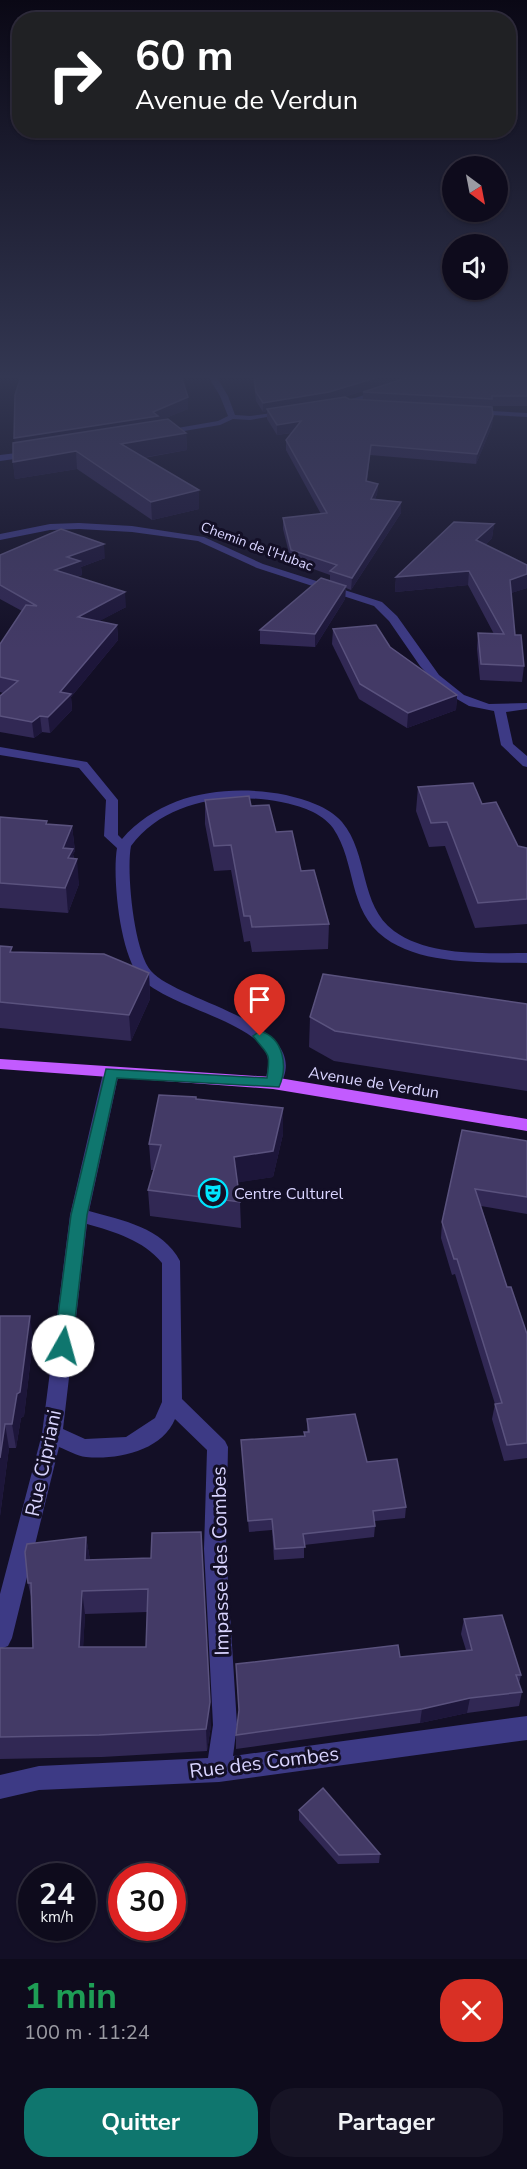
<!DOCTYPE html>
<html lang="fr">
<meta charset="utf-8">
<style>
:root{--surface:#0e0b1c;--page:#171425;--text:#f1f3f6;--muted:#9b9ba3;--line:#2e2b3b;--accent:#0f766e}
body{margin:0;font-family:"Nunito Sans",sans-serif;background:var(--page);color:var(--text);height:100vh;display:flex;flex-direction:column;font-size:22px;white-space:nowrap}
*{box-sizing:border-box;margin:0}
p{font-size:20px;color:var(--muted)}
.icon{flex:none;width:33px;height:33px;fill:none;stroke:currentColor;stroke-width:2;stroke-linecap:round;stroke-linejoin:round}
.map{position:relative;height:1959px;overflow:hidden}
.side{display:flex;flex-direction:column;background:var(--surface);flex:1}
.side>*{flex:none}
.guide{position:absolute;left:12px;top:12px;width:504px;height:126px;border-radius:24px;box-shadow:0 2px 4px #0004,0 0 0 2px var(--line);background:#202124;color:#fff;overflow:hidden}
.needle{width:39px;rotate:148deg}
.controls{position:absolute;left:442px;top:156px;display:grid;gap:12px}
.controls a{display:grid;place-items:center;width:66px;height:66px;border-radius:50%;background:var(--surface);box-shadow:0 2px 4px #0004,0 0 0 2px var(--line);font-size:30px}
.speed{position:absolute;left:18px;top:1863px;display:flex;gap:12px;font-size:30px;font-weight:700;text-align:center}
.speed>*{display:grid;place-content:center;width:78px;height:78px;border-radius:50%;background:var(--surface);box-shadow:0 2px 4px #0004,0 0 0 2px var(--line);line-height:1}
.speed small{font-size:15px;font-weight:400}
.speed .limit{border:9px solid #d22;background:#fff;color:#111}
.pin{position:absolute;display:grid;place-items:center;width:51px;height:51px;color:#fff;margin:-62px -26px;border-radius:50% 50% 50% 0;rotate:-45deg;box-shadow:0 0 6px #0007}
.pin .icon{rotate:45deg}
.me{position:absolute;width:66px;margin:-33px;rotate:7deg;stroke-linejoin:round;filter:drop-shadow(0 0 4px #0008)}
.turn{display:flex;align-items:center;gap:21px;height:126px;padding:0 24px;font-size:27px}
.turn .icon{width:78px;height:78px;stroke-width:2.5}
.turn b{display:block;font-size:42px;line-height:51px}
.round{display:grid;place-items:center;flex:none;width:63px;height:63px;border-radius:24px;background:var(--page)}
.overview{display:flex;align-items:center;justify-content:space-between;height:102px;padding:0 24px}
h1{font-size:36px;font-weight:700;line-height:45px;color:#1e9e55}
.button{display:flex;gap:12px;margin-top:auto;padding:12px 24px}
.button a{flex:1;height:69px;border-radius:24px;background:var(--accent);color:#fff;font-size:24px;font-weight:700;line-height:69px;text-align:center}
.button a+a{background:var(--page);color:var(--text)}
.map>svg:first-child{display:block}
.lines{fill:none;stroke-linecap:round;stroke-linejoin:round}
.minor{fill:#3d3a85;fill-rule:evenodd}
.major{fill:#c25bff;fill-rule:evenodd}
.wall{fill:#312854;fill-rule:evenodd}
.shaded-wall{fill:#1d163a}
.building{fill:#433a66;stroke:#5a527e;stroke-width:1.5;fill-rule:evenodd}
.route{fill:#0f766e;stroke:#0a4d48;stroke-width:1.5}
.labels{text-anchor:middle;stroke-width:6;stroke-linejoin:round;paint-order:stroke}
.far-street-label{font-size:14px;fill:#d9d4ff;stroke:#130f26}
.street-label{font-size:16px;fill:#d9d4ff;stroke:#130f26}
.poi-label{font-size:16px;fill:#d9d4ff;stroke:#130f26;text-anchor:start}
.near-street-label{font-size:20px;fill:#d9d4ff;stroke:#130f26}
</style>
<div class="map">
<svg width="527" height="1959" viewBox="0 0 527 1959">
<rect width="100%" height="100%" fill="#130f26"/>
<g class="lines">
<g class="minor">
<path d="M208,376h8l12,20 7,19 15,1 36,-5 4,2 -40,7 -17,-1 -13,6 -60,10v-4l58,-10 10,-5 -8,-20z"/>
<path d="M383,389l4,2 -1,2 -49,14 -4,-2z"/>
<path d="M474,410l53,3v4l-56,-3v-4z"/>
<path d="M33,451l3,1v4l-36,5v-6z"/>
<path d="M79,523l53,3 72,11 59,27 119,38 15,14 42,59 25,20 25,9 38,-1v6l-21,3 7,32 14,12v11l-4,-1 -22,-21 -7,-34 -25,-5 -26,-15 -23,-25 -31,-45 -15,-15 -117,-38 -59,-27 -66,-9 -53,-3 -29,1 -50,10v-6l50,-10z"/>
<path d="M0,747l87,15 31,38v35l4,4c41,-47 107,-55 164,-44 20,5 42,11 56,27 27,32 17,83 52,109 36,26 91,22 133,22v10c-45,-1 -105,2 -142,-25 -38,-28 -28,-75 -52,-110 -12,-16 -33,-22 -52,-26 -53,-10 -116,-2 -150,44 -5,25 3,106 20,125 28,32 167,52 128,116h-12l-2,-4c1,-7 4,-15 3,-23 -3,-37 -103,-53 -128,-83 -20,-22 -28,-100 -23,-129l-13,-12 2,-36 -27,-32 -79,-13z"/>
<path d="M111,1068l6,1 2,4 -30,138c33,9 74,17 91,50l2,138 43,42 3,6 -2,102 11,176 -4,31 294,-40v24l-308,42 -180,8 -39,9v-24l39,-9 169,-8 5,-33 -9,-176 3,-99 -32,-31c-13,32 -58,41 -89,38 -9,-1 -19,-7 -27,-10l-47,191 -4,8 -8,3v-55l42,-160 28,-219 33,-142 2,-4zM87,1224c28,8 56,16 75,39v139l-7,16 -29,19 -41,2 -22,-10z"/>
</g>
<path class="major" d="M0,1059l273,18 254,42v12l-254,-42 -273,-20z"/>
</g>
<g class="wall">
<path d="M253,376h274v30h-36l2,10 -1,10 -16,38 -106,-9 -3,27 11,2 -1,10 -2,5 26,14 -50,77 -5,-2 -1,11 -30,48 -55,-3v-14l70,-49v-6l-39,-14 -8,-32v-11l38,-4 -35,-64v-10l6,-7 -15,2 -10,-16v-8l-4,1 -7,-11zM398,380l-35,12v8l-14,-1 -5,-2z"/>
<path d="M188,397v12l-25,10 23,14 1,17 -43,8 55,51 -47,11 -75,-51 -62,10 -2,-17z"/>
<path d="M494,524l-2,14 -7,7 42,43 -16,5 4,42 9,31 -2,16 -42,-2 -3,-31 1,-16 16,1 -26,-49 -73,7 1,-15z"/>
<path d="M0,555l105,3 -24,9 1,8 -5,2 49,30 -27,14 18,4 1,15 -47,57 1,13 -22,23 -8,-1 -8,6 -34,-6v-36l3,-3 -3,-1v-48l22,-33 -22,-12z"/>
<path d="M333,629l57,18 67,48 -1,15 -49,18 -48,-29 -27,-55z"/>
<path d="M418,787l64,17 36,42 9,2v76l-52,4 -30,-82 -16,1 -13,-36z"/>
<path d="M205,800l46,6 25,26 25,39 28,53 -1,25 -76,3 -2,-11 -6,1 -13,-72 -17,1 -9,-47z"/>
<path d="M0,817l47,4v3l25,2 3,25 -2,3 6,30 -11,29 -68,-5z"/>
<path d="M0,946l13,6 136,21 1,26 -19,42 -131,-13z"/>
<path d="M527,1004v87l-193,-30 -25,-14 1,-30z"/>
<path d="M196,1099l87,35 -10,43 -35,5 2,20 1,26 -91,-12 -2,-26 6,-20h-3l-2,-26z"/>
<path d="M462,1130l65,11v73l-46,-8 26,81 20,47v124l-23,3 -12,-42 3,-15 -40,-130 -3,1 -11,-37 1,-16z"/>
<path d="M0,1316l33,24 -9,76 -3,2 -5,30h-7l-9,68z"/>
<path d="M307,1419l60,43 39,45 -1,11 -30,3v5l-1,11 -70,8v13l-30,2 -2,-30 -23,2 -8,-92 63,-4v-4h3z"/>
<path d="M86,1537l4,23 61,-2 60,167 -4,26 -105,6 -102,2v-111h33l-1,-47 -4,-18zM147,1612l-1,35h-63l2,-33z"/>
<path d="M464,1619l57,56 -2,9 3,8 -3,14 -52,7 -47,10 -184,26v-14l3,-22 -3,-49 164,-7 66,-7 -5,-16z"/>
<path d="M299,1810l81,44 -1,9 -41,1 -39,-44z"/>
</g>
<g class="shaded-wall">
<path d="M382,376h31l-84,25 -62,8v2l-4,1v-9z"/>
<path d="M188,397v12l-30,12 -143,29 -1,-12 139,-26z"/>
<path d="M493,416l-1,10 -16,38 1,-10z"/>
<path d="M301,421v10l-24,4v-10z"/>
<path d="M186,433l1,17 -65,11 -1,-17z"/>
<path d="M76,451l1,18 -62,10 -2,-17z"/>
<path d="M378,484l-1,10 -7,16 1,-11z"/>
<path d="M199,490v19l-47,11 -1,-18z"/>
<path d="M401,502v11l-50,77 1,-12z"/>
<path d="M494,524l-2,14 -17,17 1,-15z"/>
<path d="M104,544l1,14 -24,9 1,8 -26,9 -1,-14 12,-13z"/>
<path d="M469,571l-1,14 -73,7 1,-15z"/>
<path d="M527,574v14l-19,6 2,-14z"/>
<path d="M346,586l-1,13 -30,48v-13z"/>
<path d="M125,592l1,15 -47,25 -1,-15z"/>
<path d="M117,625l1,15 -47,57 1,13 -22,23 -2,-16 12,-25z"/>
<path d="M457,695l-1,15 -49,18 1,-15z"/>
<path d="M40,716l2,16 -8,6 -2,-16z"/>
<path d="M72,826l3,25 -2,3 1,11 3,-6 2,25 -11,29 -5,-65z"/>
<path d="M149,973l1,26 -19,42 -2,-26z"/>
<path d="M283,1108v26l-10,43 -38,6 -1,-26z"/>
<path d="M30,1316l3,24 -9,76 -3,2 -5,30 -4,-24z"/>
<path d="M5,1424l4,24 -9,68v-58z"/>
<path d="M86,1537l4,23h-5z"/>
<path d="M82,1591l3,23 -3,56 -3,-23z"/>
<path d="M470,1698l-3,15 -47,10 2,-14z"/>
<path d="M210,1702l1,23 -4,26 -1,-22z"/>
</g>
<g class="building">
<path d="M21,376h160l7,21 -35,15 5,4 -144,22 1,-43z"/>
<path d="M254,376h128l-53,16 -66,11 -7,-11z"/>
<path d="M412,376h115v20h-35v3l-129,-7z"/>
<path d="M345,397l4,2 143,8 1,9 -16,38 -106,-9 -5,36 12,3 -7,15 30,3 -49,76 -22,-7 7,-6 -46,-15 -8,-32 44,-5 -41,-73 15,-19 -24,4 -10,-16z"/>
<path d="M168,419l18,14 -65,11 78,46 -48,12 -75,-51 -63,11v-19z"/>
<path d="M454,522l40,2 -18,16 51,25v9l-17,6 5,55h6l3,31 -43,-2 -3,-31 26,1 -35,-63 -73,6z"/>
<path d="M61,529l43,15 -37,13 13,4 -25,9 70,22 -47,25 39,8 -57,67 11,2 -23,23 -8,-1 -8,6 -32,-6v-20l18,-15 -18,-4v-33l26,-39 11,1 -37,-21v-30z"/>
<path d="M321,578l25,8 -31,48 -55,-4z"/>
<path d="M376,625l14,22 67,48 -49,18 -48,-29 -27,-55z"/>
<path d="M473,783l9,21 14,-2 22,44 9,2v51l-49,4 -31,-81 -16,1 -13,-36z"/>
<path d="M249,796l2,10 18,-1 7,27 16,-1 9,40 13,-1 15,54 -77,3 -2,-11h-6l-13,-71 -17,1 -9,-46z"/>
<path d="M0,817l47,4 -1,3 26,2 -9,22 10,1 -5,9 9,1 -12,29 -65,-5z"/>
<path d="M0,946l12,1 -2,5 94,2 45,19 -20,42 -129,-13z"/>
<path d="M323,974l204,30v56l-192,-29 -25,-14z"/>
<path d="M159,1095l37,2v2l87,9 -10,43 -39,6 6,45 -92,-12 13,-45 -12,-1z"/>
<path d="M462,1130l65,11v56l-52,-8 32,98h4l16,47v109l-20,2 -12,-41 7,-1 -45,-144h-3l-12,-37z"/>
<path d="M0,1316h30l-10,76 -3,2 -5,30h-7l-5,34z"/>
<path d="M355,1414l12,48 30,-3 9,48 -33,4 2,15 -72,8 2,13 -30,2 -3,-30 -24,2 -7,-81 64,-4 -1,-4h5l-2,-13z"/>
<path d="M201,1532l9,170 -4,27 -107,6 -99,2v-89h33l-2,-65h-3l-3,-31 2,-8 59,-7 -1,23 66,-2 1,-25zM148,1589l-2,58h-67l3,-56z"/>
<path d="M502,1615l19,60h-5l6,17 -52,6 -48,11 -186,26 3,-25 -3,-46 162,-19 2,12 72,-7 -8,-31z"/>
<path d="M323,1788l57,66 -41,1 -40,-45z"/>
</g>
<linearGradient id="sky" x2="0" y2="1"><stop stop-color="#0a0815"/><stop offset="0.58" stop-color="#333752"/><stop offset="1" stop-color="#333752" stop-opacity="0"/></linearGradient>
<rect width="527" height="650" fill="url(#sky)"/>
<path class="route" d="M260,1031c24,7 28,36 19,56l-162,-9 -30,137 -15,131 -3,6 -6,2 -6,-2 -3,-6 17,-131 35,-146 161,9c4,-28 1,-22 -14,-42z"/>
<defs>
<g id="theatre-ring" transform="scale(1.5)"><circle r="9.5" fill="#130f26" stroke="#00e5ff" stroke-width="1.5"/><path d="M-5-5.5Q0-4 5-5.5V0Q5 5 0 6Q-5 5-5 0ZM-3.3-2.5H-1v1.5H-3.3ZM1-2.5H3.3v1.5H1ZM-2.8 1Q0 5.5 2.8 1Z" fill="#00e5ff"/></g>
</defs>
<g fill-rule="evenodd">
<use href="#theatre-ring" x="213" y="1193"/>
</g>
<g class="labels">
<g class="far-street-label">
<text transform="translate(257 546) rotate(20)" y="5">Chemin de l'Hubac</text>
</g>
<g class="street-label">
<text transform="translate(374 1082) rotate(9)" y="6">Avenue de Verdun</text>
</g>
<g class="poi-label">
<text x="234" y="1199">Centre Culturel</text>
</g>
<g class="near-street-label">
<text transform="translate(43 1463) rotate(-78)" y="7">Rue Cipriani</text>
<text transform="translate(220 1561) rotate(-91)" y="7">Impasse des Combes</text>
<text transform="translate(264 1762) rotate(-7)" y="7">Rue des Combes</text>
</g>
</g>
</svg>
<div class="controls">
<a><svg class="needle" viewBox="-14 -14 28 28"><path d="M0-13l5 13h-10z" fill="#e53935"/><path d="M0 13l5-13h-10z" fill="#9b9ba3"/></svg></a>
<a><svg class="icon" aria-label="sound" viewBox="0 0 24 24"><path d="M4 9h4l5-4v14l-5-4H4zM17 9q2 3 0 6"/></svg></a>
</div>
<div class="speed"><div>24<small>km/h</small></div><div class="limit">30</div></div>
<div class="pin" style="left:260px;top:1036px;background:#d93025"><svg class="icon" aria-label="arrive" viewBox="0 0 24 24"><path d="M6 21V4h12l-3 4 3 4H6"/></svg></div>
<svg class="me" style="left:63px;top:1346px" viewBox="-20 -20 40 40"><circle r="19" fill="#fff"/><path d="M0-13L10 11 0 6-10 11z" fill="#0f766e"/></svg>
<div class="guide">
<div class="turn"><svg class="icon" aria-label="right" viewBox="0 0 24 24"><path d="M7 20v-9h11M14 6l5 5-5 5"/></svg><div><b>60 m</b>Avenue de Verdun</div></div>
</div>
</div>
<section class="side">
<div class="overview"><div><h1>1 min</h1><p>100 m · 11:24</p></div><a class="round" style="background:#d93025;color:#fff"><svg class="icon" aria-label="close" viewBox="0 0 24 24"><path d="M6 6l12 12M18 6L6 18"/></svg></a></div>
<div class="button"><a>Quitter</a><a>Partager</a></div>
</section>
